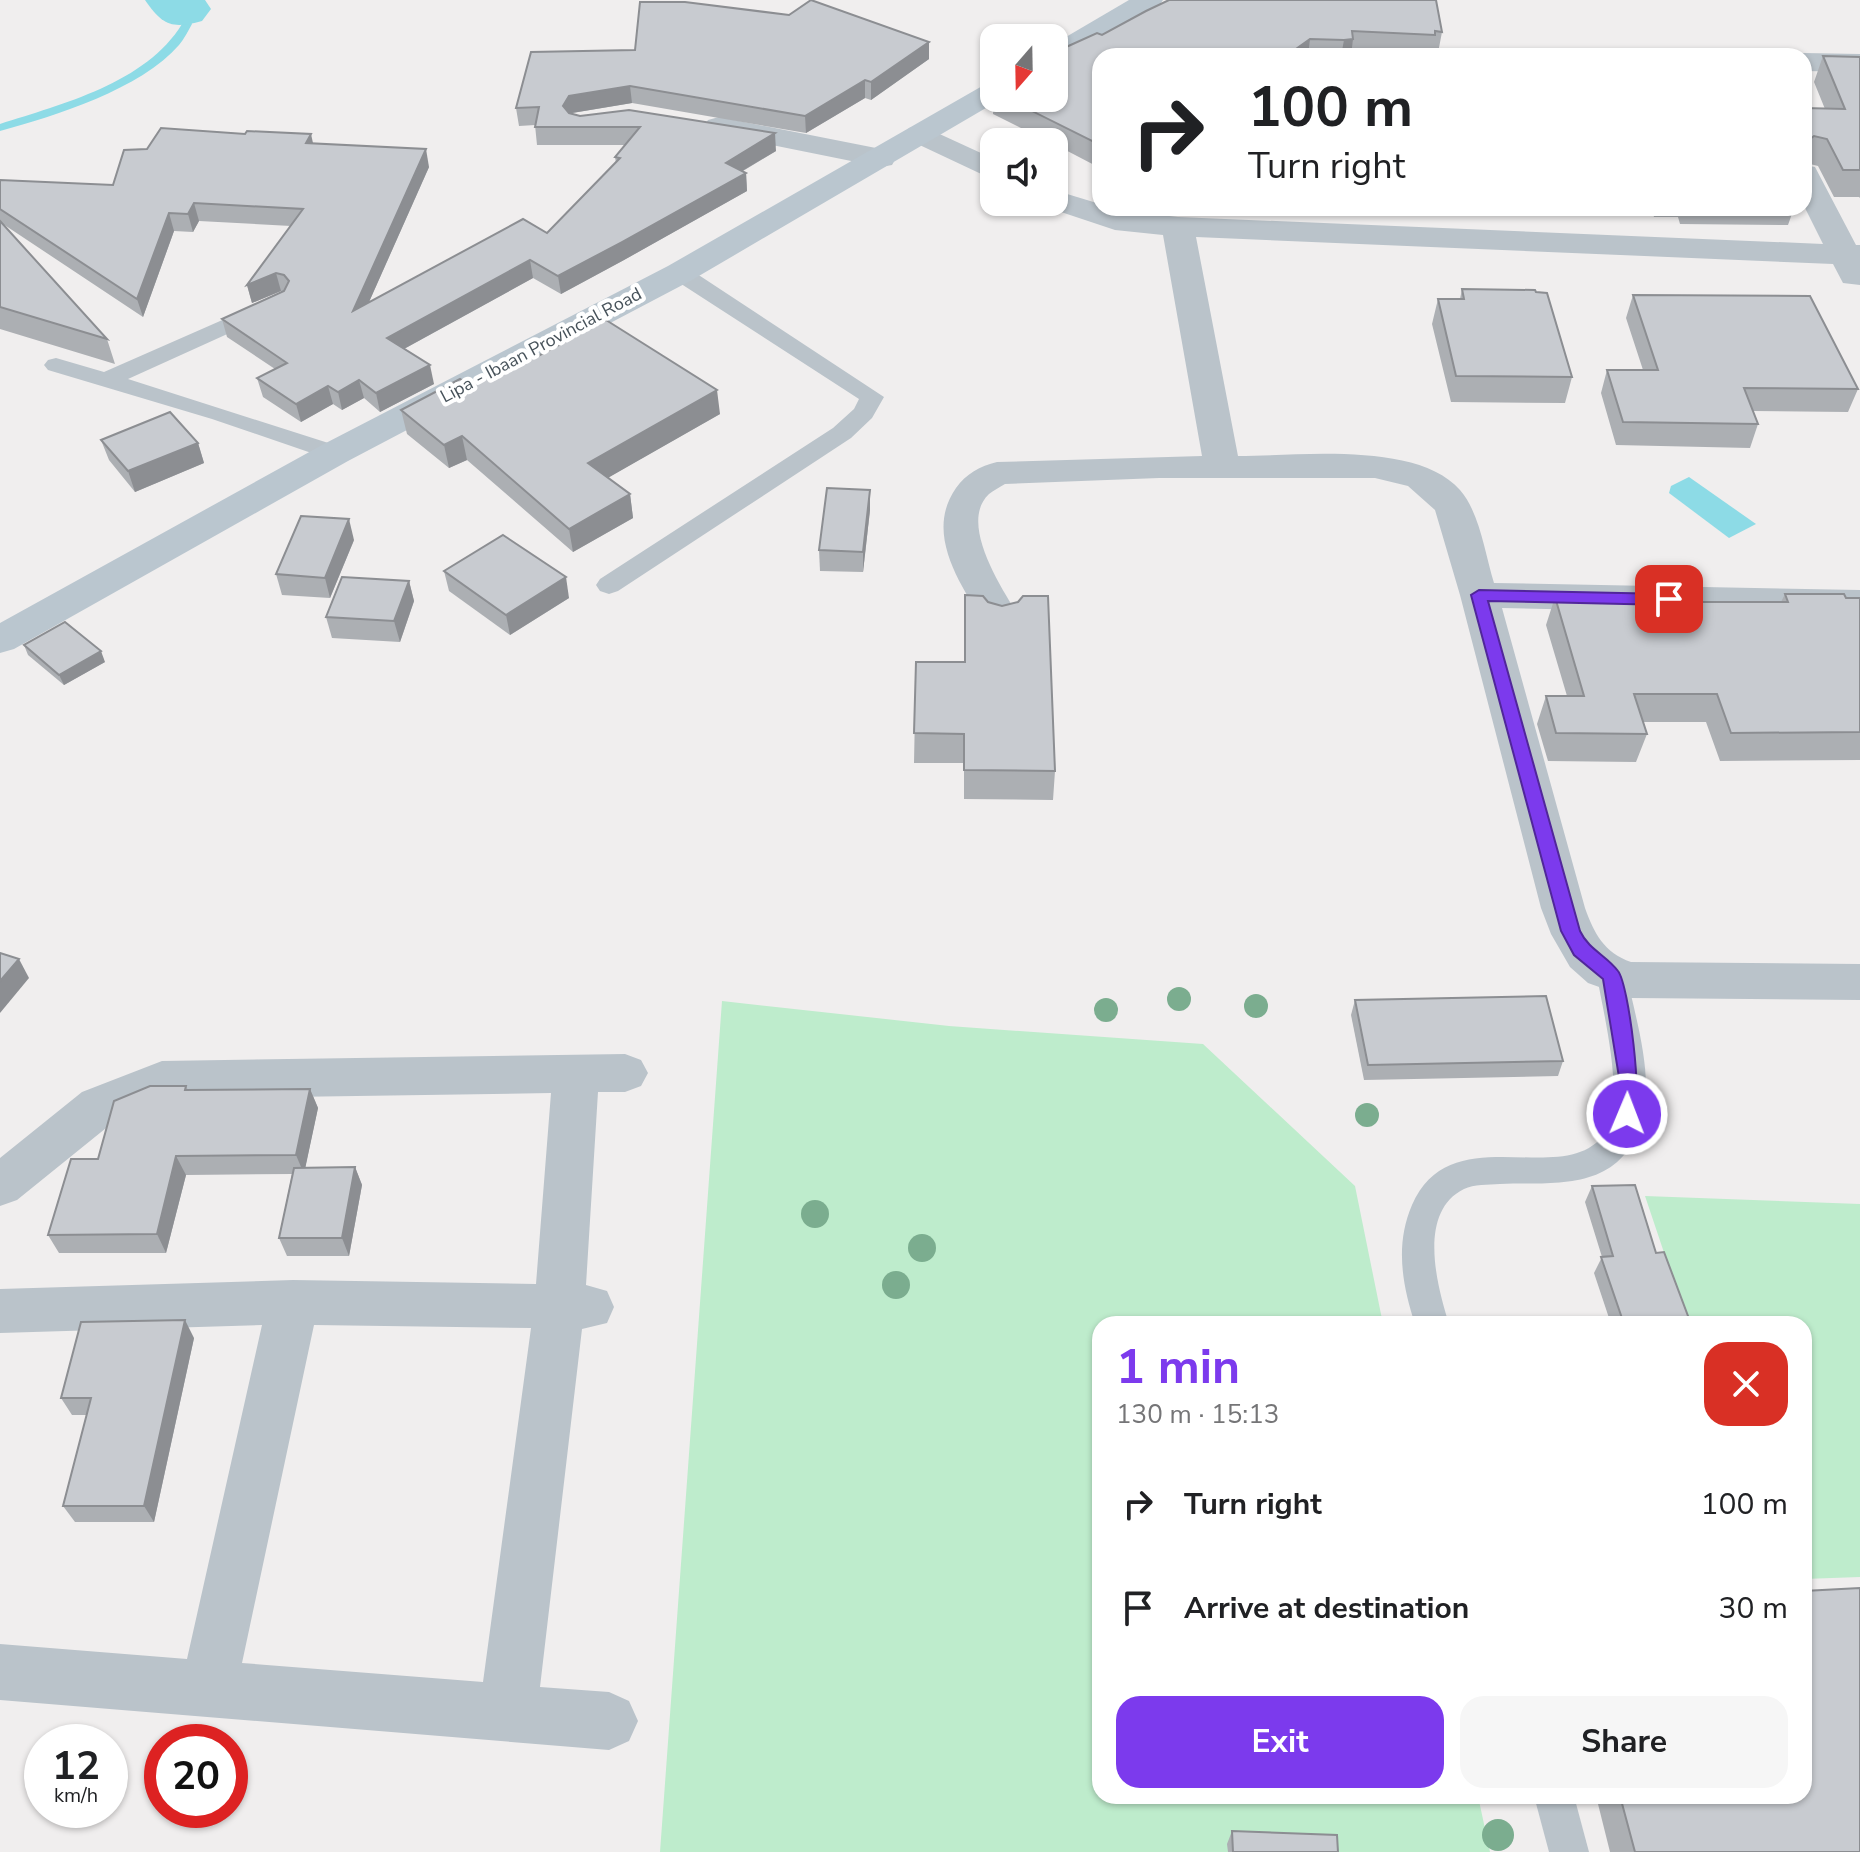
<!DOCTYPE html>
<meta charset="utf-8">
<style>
:root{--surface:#fff;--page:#f6f6f6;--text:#202124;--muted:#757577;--accent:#7c3aed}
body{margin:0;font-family:"Nunito Sans",sans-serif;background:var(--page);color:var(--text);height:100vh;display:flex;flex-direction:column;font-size:30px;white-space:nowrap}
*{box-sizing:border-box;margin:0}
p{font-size:26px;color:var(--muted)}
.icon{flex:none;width:44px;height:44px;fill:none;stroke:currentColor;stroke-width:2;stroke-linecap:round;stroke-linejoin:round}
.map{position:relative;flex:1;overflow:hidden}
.sheet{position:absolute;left:1092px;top:1316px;width:720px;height:488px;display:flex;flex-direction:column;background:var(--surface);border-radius:24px;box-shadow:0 2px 6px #0004}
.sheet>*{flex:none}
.guide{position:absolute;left:1092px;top:48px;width:720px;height:168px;border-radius:24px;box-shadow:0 2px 6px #0004;background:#fff;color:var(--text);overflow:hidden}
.needle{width:52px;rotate:200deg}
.buttons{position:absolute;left:980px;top:24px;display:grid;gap:16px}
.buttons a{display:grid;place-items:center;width:88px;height:88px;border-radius:16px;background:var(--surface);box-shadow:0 2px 6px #0004;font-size:40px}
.speed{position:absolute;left:24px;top:1724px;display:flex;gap:16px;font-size:40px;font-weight:700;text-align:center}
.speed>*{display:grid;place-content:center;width:104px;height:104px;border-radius:50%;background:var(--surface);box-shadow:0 2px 6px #0004;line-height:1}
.speed small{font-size:20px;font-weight:400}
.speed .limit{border:12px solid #d22;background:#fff;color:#111}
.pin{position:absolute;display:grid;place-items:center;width:68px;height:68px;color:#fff;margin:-34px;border-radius:16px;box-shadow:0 4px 12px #0006}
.me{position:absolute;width:88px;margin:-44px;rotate:1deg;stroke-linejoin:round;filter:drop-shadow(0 0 6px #0008)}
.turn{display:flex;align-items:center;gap:28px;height:168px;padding:0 24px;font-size:36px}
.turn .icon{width:104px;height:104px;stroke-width:2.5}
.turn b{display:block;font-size:56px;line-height:68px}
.round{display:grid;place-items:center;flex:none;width:84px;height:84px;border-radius:24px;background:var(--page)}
.summary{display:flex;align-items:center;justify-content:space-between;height:136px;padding:0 24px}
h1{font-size:48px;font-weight:700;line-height:60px;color:var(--accent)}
.cta{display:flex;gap:16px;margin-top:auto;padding:16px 24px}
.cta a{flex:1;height:92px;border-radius:24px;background:var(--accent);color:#fff;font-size:32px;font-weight:700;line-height:92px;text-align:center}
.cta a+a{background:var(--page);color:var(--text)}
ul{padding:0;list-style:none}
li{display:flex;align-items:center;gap:24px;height:104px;padding:0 24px}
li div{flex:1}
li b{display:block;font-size:30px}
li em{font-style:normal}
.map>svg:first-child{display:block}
.green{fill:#beeccc}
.water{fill:#8ddbe6}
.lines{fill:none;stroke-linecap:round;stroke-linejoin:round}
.stream{fill:#8ddbe6;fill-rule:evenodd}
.river{fill:#8ddbe6;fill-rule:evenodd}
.lane{fill:#bac3ca;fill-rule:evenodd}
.street{fill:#bac3ca;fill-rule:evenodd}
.secondary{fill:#bac6cf;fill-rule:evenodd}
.tree{fill:#7bad8f}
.wall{fill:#acafb3}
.shaded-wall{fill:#8c8e92}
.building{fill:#c8cbd0;stroke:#8c8e92;stroke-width:2}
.route{fill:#7c3aed;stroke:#51269a;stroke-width:2}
.labels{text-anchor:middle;stroke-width:8;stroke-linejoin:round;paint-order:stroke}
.far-street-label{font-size:18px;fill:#47525a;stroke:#fff}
</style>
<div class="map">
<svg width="1860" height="1852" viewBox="0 0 1860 1852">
<rect width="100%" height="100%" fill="#f0eeee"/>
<g class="green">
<path d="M722,1001l227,25 254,18 152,142 28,138h-283v472h378l12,56h-830z"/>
<path d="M1645,1196l215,8v373l-56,2v-255h-116z"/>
</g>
<path class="water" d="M1689,477l67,47 -27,14 -60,-45 2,-7z"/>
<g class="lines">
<path class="stream" d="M178,7h8l6,17c-4,7 -8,15 -13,21 -38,44 -124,71 -179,86v-7c62,-20 146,-41 182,-100z"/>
<path class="river" d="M145,0h60l6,9 -9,12c-30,8 -39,5 -57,-21z"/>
<g class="lane">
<path d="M680,266l8,2 196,129 -12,21 -21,20 -233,153 -9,3 -9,-3 -4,-6 4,-6 233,-151 21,-19 5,-10 -187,-121 -3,-5 3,-5z"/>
<path d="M261,303l8,2 3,5 -3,5 -141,64 216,69 3,5 -3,5h-18l-114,-39 -164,-49 -4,-5 4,-5 8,-2 48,14z"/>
<path d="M1612,964l11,4 4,8c9,46 29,104 13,151 -24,65 -84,55 -140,57 -12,1 -26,0 -36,5 -47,23 -27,97 -15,135h-34c-13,-40 -20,-79 -3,-119 39,-90 153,-14 193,-72 21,-32 -2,-121 -8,-157l4,-8z"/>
<path d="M1534,1796h40l15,56h-40z"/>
</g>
<g class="street">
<path d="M1804,53l56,1v18l-56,-1v-15h-10z"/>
<path d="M719,117l162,32 11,2 4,7 -4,7 -11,2 -173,-35 -4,-6 4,-6z"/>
<path d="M920,125l74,34v21l-85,-40 -4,-6 4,-6z"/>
<path d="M1804,165l11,2 41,78h4v40l-17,-2 -10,-19 -637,-27 42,219c60,0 179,-15 222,34 20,23 25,64 34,93l366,7v26l-358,-8 83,300c9,25 19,45 46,54l229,2v36l-229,-2 -15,-5 -28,-10 -18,-16 -19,-33 -10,-26 -81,-313 -25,-85 -27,-24 -33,-8h-216l-154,6c-5,3 -11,6 -16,10 -32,30 16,99 32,126l-5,9 -14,4 -14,-4c-25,-41 -65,-94 -32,-141 10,-14 24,-22 41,-26l205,-6 -39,-221 -48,-5 -72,-24 -3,-4h14v-12l46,14v4l78,9 645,27 -19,-38z"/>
<path d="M625,1054l16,6 7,13 -7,13 -16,6h-27l-12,193 21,6 7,16 -7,16 -25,6 -42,358 69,5 20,9 9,20 -9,20 -20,9 -609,-50v-56l187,15 75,-334 -262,8v-44l293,-9 243,4 15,-191 -386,6 -49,21 -99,80 -17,6v-48l82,-66 80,-31zM314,1325l217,3 -48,354 -241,-19z"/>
</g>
<g class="secondary">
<path d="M1129,0h34l-4,6 -95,56 -10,3v-21z"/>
<path d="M994,82v16h9l-311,182 -344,181 -334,188 -14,4v-30l322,-178 346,-179 316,-181z"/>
</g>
</g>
<g class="tree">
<circle cx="1179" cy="999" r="12"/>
<circle cx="1256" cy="1006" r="12"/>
<circle cx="1106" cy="1010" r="12"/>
<circle cx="1367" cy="1115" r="12"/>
<circle cx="815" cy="1214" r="14"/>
<circle cx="922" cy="1248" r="14"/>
<circle cx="896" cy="1285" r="14"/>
<circle cx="1498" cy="1835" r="16"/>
</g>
<g class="wall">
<path d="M1169,0l273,32 -4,21h-6l-1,3 -80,-3v3h-251v112l-46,-24v-2h-5l-56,-28 1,-22v6h60l48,-63z"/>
<path d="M531,52l398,7 -58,41 -6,-2 -59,35 -174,-30 -60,10 -1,1 9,2 196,35 -33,20 3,2 1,18 -123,69 -63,34 -28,-16 -129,71 30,35 -54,28 -16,-14 -22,12 -9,-6 -32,18 -38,-25 -6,-19 18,-9 -48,-32 -5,-18 61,-27 -2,-1 -29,12 -5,-18 44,-59 -92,-5 -6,11 -19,-1 -31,86 -140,-93 104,115 8,25 -115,-35v-149l113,5 200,-41 116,23 -60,135 178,-69 69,-70 -1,-6 10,-12h-88l-2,-20 -16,1 -3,-18z"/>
<path d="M1823,56l37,1v141l-1,-1h-25l-16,-31 -8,-2v6l-6,18v-80l21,1 -11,-27z"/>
<path d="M1651,208h143l-6,17 -108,-1 -2,-7h-24z"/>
<path d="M1462,289l110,88 -7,26 -114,-1 -19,-78 6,-25h22z"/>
<path d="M1633,295l225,94 -10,23 -95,-1 5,13 -8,24 -134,-3 -15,-52 6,-23h36l-17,-52z"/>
<path d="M538,356l182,58 -113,64 23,16 3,24 -60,34 -106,-92 -18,8 -42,-34 -6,-24z"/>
<path d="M101,440l97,3 6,20 -69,29 -26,-32z"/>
<path d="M870,490v20l-7,62 -43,-1 -1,-21z"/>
<path d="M354,540l-24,58 -48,-3 -6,-21z"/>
<path d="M444,571l125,27 -59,37 -61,-44z"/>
<path d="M409,581l5,20 -14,41 -68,-4 -6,-21z"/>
<path d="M1785,594l75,4v162l-140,1 -14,-39h-63l4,12 -11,28 -88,-1 -11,-37 9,-28h21l-21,-71 9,-28 125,5h101z"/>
<path d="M24,645l81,17 -41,23 -36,-30z"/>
<path d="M916,662l139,109 -2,29 -89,-1v-36h-50z"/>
<path d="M1355,1000l208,61 -5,15 -194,4 -13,-65z"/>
<path d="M186,1086l2,4 122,-1 8,19 -13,60 50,-1 7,18 -13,71h-62l-8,-18 13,-64 -106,1 -20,78h-107l-11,-18 50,-76z"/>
<path d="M1592,1186l64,67 35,71h-80l-17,-51 8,-16 -17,-55z"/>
<path d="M194,1338l-40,184h-79l-12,-16 24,-91h-15l-11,-17z"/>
<path d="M1596,1796h208l56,56h-250z"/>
<path d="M1232,1831l106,21h-110l-1,-8z"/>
</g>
<g class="shaded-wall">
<path d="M1310,39l-2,17h-22z"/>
<path d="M1353,39l-2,17h-10l3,-16z"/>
<path d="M929,42v17l-58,41v-18z"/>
<path d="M865,80v18l-59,35 -1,-17z"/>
<path d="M630,86l2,17 -60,10 -6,11 -3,-18 6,-10z"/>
<path d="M775,133l1,18 -49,29 -1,-17z"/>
<path d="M311,134l4,18 -9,-9z"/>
<path d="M426,149l3,18 -72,162 -4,-18z"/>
<path d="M746,173l1,18 -123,69 -63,34 -3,-18z"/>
<path d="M194,203l5,18 -6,11 -5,-18z"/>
<path d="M169,213l5,18 -31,86 -6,-18z"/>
<path d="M530,260l3,18 -142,78 -4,-18z"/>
<path d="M276,273l5,18 -29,12 -5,-18z"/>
<path d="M430,365l4,19 -54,28 -4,-19z"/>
<path d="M359,380l5,18 -22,12 -4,-18z"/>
<path d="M328,386l5,18 -32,18 -5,-18z"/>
<path d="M717,390l3,24 -128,73 -4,-24z"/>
<path d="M462,436l5,24 -18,8 -5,-23z"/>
<path d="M198,443l6,20 -69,29 -7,-21z"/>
<path d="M870,490v20l-7,62v-20z"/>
<path d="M630,494l3,24 -60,34 -4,-23z"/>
<path d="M349,519l5,21 -24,58 -5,-20z"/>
<path d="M566,577l3,21 -59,37 -4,-20z"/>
<path d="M409,581l5,20 -14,41 -6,-21z"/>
<path d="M101,651l4,11 -41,23 -5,-10z"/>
<path d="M19,959l10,19 -29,35v-32z"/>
<path d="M310,1089l8,19 -14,66 -8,-19z"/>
<path d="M176,1156l10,19 -20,78 -9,-19z"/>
<path d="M355,1167l7,18 -13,71 -7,-18z"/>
<path d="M185,1320l9,18 -40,184 -10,-16z"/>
</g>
<g class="building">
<path d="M811,0l118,42 -58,40 -6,-2 -60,36 -175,-30 -61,10 -6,10 6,7 11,3 49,-6 146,23 -49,30 20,10 -124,69 -64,34 -28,-16 -143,78 43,27 -54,28 -17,-13 -21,12 -10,-6 -32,18 -39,-26 30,-15 -65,-44 62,-28 5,-10 -5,-6 -8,-2 -29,12 56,-76 -109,-6 -6,11 -19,-1 -32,86 -137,-90v-29l113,5 11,-35 23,-1 14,-21 84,6 2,-3 64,3 -5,9 120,6 -73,162 170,-92 24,14 73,-75 -5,-1 25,-30h-105l4,-20 -23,1 15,-56 104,-2 5,-48h45l104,13z"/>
<path d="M1169,0h267l6,32 -7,-1v4l-83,-4 1,8 -9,1 -34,-1 -24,17h-186v89l-94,-47h48v-44l10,-6 33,-15 5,2 44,-24z"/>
<path d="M1823,56l37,1v113h-17l-16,-31 -13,-3 -4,3v31h-6v-62l41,1z"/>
<path d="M0,221l107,118 -107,-32z"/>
<path d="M1462,289l73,1 1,2 11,1 25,84 -116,-1 -18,-77h26z"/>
<path d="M1633,295l177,1 48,93 -114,-1 14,36 -135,-2 -16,-52h51z"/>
<path d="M606,320l111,70 -129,73 42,31 -61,35 -107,-93 -18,9 -43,-35 59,-31 8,5 66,-31 4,3z"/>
<path d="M170,412l28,31 -70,28 -27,-31z"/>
<path d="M827,488l43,2 -7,62 -44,-2z"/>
<path d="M301,516l48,3 -24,59 -49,-4z"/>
<path d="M503,535l63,42 -60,38 -62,-44z"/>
<path d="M342,577l67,4 -15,40 -68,-4z"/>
<path d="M1785,594h59l2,4h14v134l-129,1 -14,-39h-83l13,40 -91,-1 -10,-37h38l-29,-99 123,-1 2,6h108z"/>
<path d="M965,595l18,1 5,6 14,4 16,-4 5,-6h25l7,175 -91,-1v-36l-50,-1 2,-71h49z"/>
<path d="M65,622l36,29 -42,24 -35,-30z"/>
<path d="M0,953l19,6 -19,22z"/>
<path d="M1546,996l17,65 -195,4 -13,-65z"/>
<path d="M150,1086h36l-1,4 125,-1 -14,66 -120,1 -19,78 -109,1 23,-76h27l16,-58z"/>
<path d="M355,1167l-13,71h-63l15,-70z"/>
<path d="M1635,1185l21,68 8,-1 27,72h-67l-23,-67 12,-1 -21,-70z"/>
<path d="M185,1320l-41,186h-81l28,-108h-30l20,-76z"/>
<path d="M1860,1588v264h-225l-15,-56h184v-205z"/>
<path d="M1232,1831l105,4 1,17h-105z"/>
</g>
<path class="route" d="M1479,590l190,4 8,5 -8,6 -181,-4 92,330c9,19 26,24 38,40 11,14 25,132 16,148h-14l-2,-5 1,-37 -16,-98 -29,-24 -13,-24 -90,-336z"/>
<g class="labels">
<g class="far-street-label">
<text transform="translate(541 345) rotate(-28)" y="6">Lipa - Ibaan Provincial Road</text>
</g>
</g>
</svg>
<div class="buttons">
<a><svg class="needle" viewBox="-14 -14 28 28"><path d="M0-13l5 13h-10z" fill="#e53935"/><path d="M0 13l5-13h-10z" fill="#757577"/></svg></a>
<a><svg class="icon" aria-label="sound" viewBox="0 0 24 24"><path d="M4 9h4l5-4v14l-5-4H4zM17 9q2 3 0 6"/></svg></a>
</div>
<div class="speed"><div>12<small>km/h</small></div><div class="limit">20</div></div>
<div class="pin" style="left:1669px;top:599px;background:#d93025"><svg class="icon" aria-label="arrive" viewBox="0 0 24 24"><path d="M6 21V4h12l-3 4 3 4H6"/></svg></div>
<svg class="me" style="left:1627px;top:1114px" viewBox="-20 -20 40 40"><circle r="17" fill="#7c3aed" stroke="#fff" stroke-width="3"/><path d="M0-11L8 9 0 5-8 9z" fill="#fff"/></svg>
<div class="guide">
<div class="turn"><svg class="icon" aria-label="right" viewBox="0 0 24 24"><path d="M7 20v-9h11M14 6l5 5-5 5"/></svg><div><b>100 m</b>Turn right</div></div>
</div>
<section class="sheet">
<div class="summary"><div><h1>1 min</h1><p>130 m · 15:13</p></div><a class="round" style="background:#d93025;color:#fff"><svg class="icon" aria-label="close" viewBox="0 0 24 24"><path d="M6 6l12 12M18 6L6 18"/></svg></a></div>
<ul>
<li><svg class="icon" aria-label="right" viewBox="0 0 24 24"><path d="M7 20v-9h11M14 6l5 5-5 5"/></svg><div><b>Turn right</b></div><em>100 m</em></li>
<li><svg class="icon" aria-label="arrive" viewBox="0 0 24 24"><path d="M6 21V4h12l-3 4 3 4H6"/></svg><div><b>Arrive at destination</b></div><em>30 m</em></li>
</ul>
<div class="cta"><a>Exit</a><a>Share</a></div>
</section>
</div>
